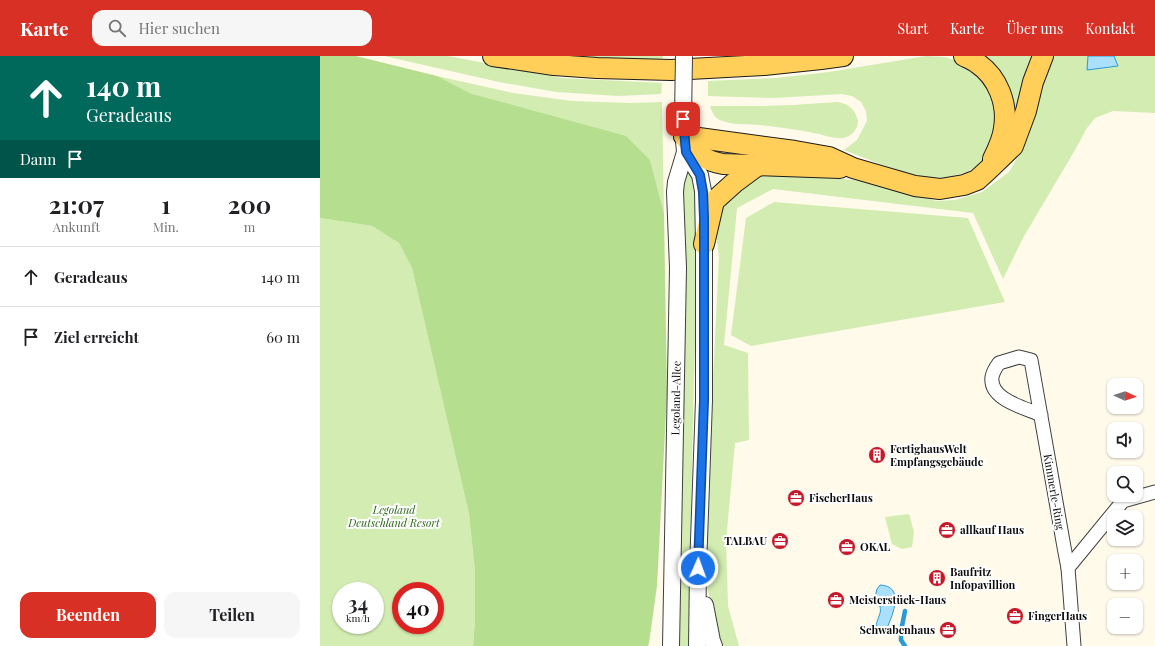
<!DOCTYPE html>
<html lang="de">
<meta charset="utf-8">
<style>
:root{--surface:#fff;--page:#f6f6f6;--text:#202124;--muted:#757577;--line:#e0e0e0;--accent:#d93025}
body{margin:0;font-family:"Playfair Display",serif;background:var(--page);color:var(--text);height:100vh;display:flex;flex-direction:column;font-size:15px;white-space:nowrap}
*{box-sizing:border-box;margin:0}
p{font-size:13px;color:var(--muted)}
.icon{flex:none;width:22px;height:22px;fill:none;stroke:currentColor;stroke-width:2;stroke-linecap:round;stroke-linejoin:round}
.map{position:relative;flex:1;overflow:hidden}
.details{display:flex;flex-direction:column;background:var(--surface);width:320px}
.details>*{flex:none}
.guide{background:#00695c;color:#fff;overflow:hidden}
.needle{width:26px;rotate:93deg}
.fabs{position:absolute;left:787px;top:322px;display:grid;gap:8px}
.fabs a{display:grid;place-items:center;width:36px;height:36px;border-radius:8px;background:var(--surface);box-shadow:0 1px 3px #0004;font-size:20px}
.speed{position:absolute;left:12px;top:526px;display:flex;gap:8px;font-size:20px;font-weight:700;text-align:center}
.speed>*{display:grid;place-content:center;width:52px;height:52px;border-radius:50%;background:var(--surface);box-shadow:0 1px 3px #0004;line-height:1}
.speed small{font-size:10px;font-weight:400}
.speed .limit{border:6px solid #d22;background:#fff;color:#111}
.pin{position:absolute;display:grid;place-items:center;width:34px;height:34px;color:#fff;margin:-17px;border-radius:8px;box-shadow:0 2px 6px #0006}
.me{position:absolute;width:44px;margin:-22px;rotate:2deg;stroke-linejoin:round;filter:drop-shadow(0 0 3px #0008)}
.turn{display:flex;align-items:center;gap:14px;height:84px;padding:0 20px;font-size:18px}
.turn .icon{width:52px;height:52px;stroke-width:2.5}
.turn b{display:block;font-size:28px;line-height:34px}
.then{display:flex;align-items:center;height:38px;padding:0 20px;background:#0003;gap:8px;font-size:15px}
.eta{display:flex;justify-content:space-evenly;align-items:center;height:68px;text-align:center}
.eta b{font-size:24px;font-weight:700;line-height:28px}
.primary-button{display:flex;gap:8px;margin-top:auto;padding:8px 20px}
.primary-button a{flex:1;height:46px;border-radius:12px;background:var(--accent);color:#fff;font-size:16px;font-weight:700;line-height:46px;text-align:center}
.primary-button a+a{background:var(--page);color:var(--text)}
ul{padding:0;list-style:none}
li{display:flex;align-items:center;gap:12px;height:60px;padding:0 20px;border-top:1px solid var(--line)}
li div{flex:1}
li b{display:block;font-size:15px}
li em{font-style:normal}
header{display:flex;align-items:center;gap:24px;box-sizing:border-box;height:56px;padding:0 20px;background:var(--accent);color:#fff}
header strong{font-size:19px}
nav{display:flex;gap:22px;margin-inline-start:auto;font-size:14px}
.search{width:280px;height:36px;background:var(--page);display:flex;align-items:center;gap:10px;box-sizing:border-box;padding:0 14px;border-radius:12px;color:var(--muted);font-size:15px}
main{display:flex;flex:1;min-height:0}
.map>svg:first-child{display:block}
.green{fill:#d2ecb1;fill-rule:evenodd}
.forest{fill:#b6de8f}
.water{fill:#aae0fb;stroke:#2b9bd8}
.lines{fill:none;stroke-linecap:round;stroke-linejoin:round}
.stream{stroke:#2b9bd8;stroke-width:4.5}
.minor-casing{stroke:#3f3f3f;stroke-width:15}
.tertiary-casing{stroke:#3f3f3f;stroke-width:18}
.primary-casing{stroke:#1d1d1d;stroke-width:22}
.minor{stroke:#fff;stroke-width:13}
.tertiary{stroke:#fff;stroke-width:16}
.primary{stroke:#ffcf5a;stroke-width:20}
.tertiary-bridge-casing{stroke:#3f3f3f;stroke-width:18;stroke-linecap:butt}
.tertiary-bridge{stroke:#fff;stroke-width:16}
.route-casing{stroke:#114b97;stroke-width:10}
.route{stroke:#1a73e8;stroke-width:7}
.labels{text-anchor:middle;stroke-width:4;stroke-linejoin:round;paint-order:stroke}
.street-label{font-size:11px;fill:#0c0c0c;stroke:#fff}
.poi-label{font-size:11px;font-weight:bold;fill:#0c0c0c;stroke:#fff;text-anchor:start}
.park-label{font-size:11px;font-style:italic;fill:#2c6817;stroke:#fff}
</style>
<header>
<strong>Karte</strong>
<div class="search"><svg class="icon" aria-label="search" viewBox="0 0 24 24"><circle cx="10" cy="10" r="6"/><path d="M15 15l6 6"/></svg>Hier suchen</div>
<nav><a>Start</a><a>Karte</a><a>Über uns</a><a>Kontakt</a></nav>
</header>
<main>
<section class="details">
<div class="guide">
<div class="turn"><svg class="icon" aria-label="ahead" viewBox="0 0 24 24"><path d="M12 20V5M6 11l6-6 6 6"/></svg><div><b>140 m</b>Geradeaus</div></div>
<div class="then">Dann<svg class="icon" aria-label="arrive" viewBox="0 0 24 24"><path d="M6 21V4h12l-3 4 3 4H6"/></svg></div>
</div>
<div class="eta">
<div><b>21:07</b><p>Ankunft</p></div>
<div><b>1</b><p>Min.</p></div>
<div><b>200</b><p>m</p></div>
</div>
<ul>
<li><svg class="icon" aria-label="ahead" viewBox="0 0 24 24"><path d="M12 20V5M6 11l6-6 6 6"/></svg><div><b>Geradeaus</b></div><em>140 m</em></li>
<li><svg class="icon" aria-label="arrive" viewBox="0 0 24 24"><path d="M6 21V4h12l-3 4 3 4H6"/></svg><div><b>Ziel erreicht</b></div><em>60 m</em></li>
</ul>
<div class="primary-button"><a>Beenden</a><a>Teilen</a></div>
</section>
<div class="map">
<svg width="835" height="590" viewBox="0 0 835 590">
<rect width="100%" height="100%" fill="#fffaea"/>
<g class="green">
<path d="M64,0h64l74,14 39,8 101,5 -1,11 -43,2 -62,-4 -57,-10z"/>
<path d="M201,0h142l-1,8z"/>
<path d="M606,0l19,1 17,6 14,8 20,31 2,23 -10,30 -10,10 -11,7 -22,6 -28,-2 -37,-12 -36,-14 13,-10 10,-19 -1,-10 -5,-9 -9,-6 -10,-2 -68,4 -66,-2v-15l68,-3 53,-6z"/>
<path d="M656,0h59l-19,60z"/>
<path d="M731,0h104v57l-42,-2 -18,7 -8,10 -12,22 -52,88 -20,41 -30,-66 -200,-24 -36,19 -13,137 24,8 1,87 -14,3 -9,98 2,65 11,40h-20l-12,-61 3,-144 9,-184 -3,-23 3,-18 8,-20 28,-19 20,-3 94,7 67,20 19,-1 27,-8 27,-20 13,-23z"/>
<path d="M117,20l76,17 59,8 59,2 31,-1 2,111 -14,-53 -178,-66z"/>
<path d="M517,46c5,1 10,2 14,6 3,2 6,9 7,13 0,8 -7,16 -15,17 -8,1 -16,-2 -24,-4 -19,-4 -40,-7 -60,-9 -9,-1 -25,0 -33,-3 -10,-2 -13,-7 -16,-16h51l32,-1z"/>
<path d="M366,116h7l3,8 2,76 -4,120 -6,270h-10l8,-402 -4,-56z"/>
<path d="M454,146l194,16 37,84 -254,44 -20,-11 15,-117z"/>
<path d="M0,162l52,8 27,17 13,25 57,246 6,57v50l-2,25h-153zM21,535h34v34h-34zM81,535h34v34h-34z"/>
<path d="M589,458l5,18 -2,15 -10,2 -10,-5 -7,-27z"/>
</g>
<path class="forest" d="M0,0h36l81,20 35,18 154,42 24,24 14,53 3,180 -10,193 -8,57 -1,3h-175l2,-25v-50l-6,-57 -57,-246 -13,-25 -27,-17 -52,-8z"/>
<g class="water">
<path d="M768,0h26l4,10 -31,4z"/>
<path d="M560,529c25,1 13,29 7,43l-6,1 -5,-4c4,-14 8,-14 -1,-28l2,-8z"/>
</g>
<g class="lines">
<path class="stream" d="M585,555l-4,20v9l4,6"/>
<g class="minor-casing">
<g id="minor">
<path d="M721,359c-15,-7 -52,-15 -49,-38 1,-5 4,-10 7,-14l20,-6 12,3 33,187 4,21"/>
<path d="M754,590l-6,-78 55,-67 32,-9"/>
</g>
</g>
<g class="tertiary-casing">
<g id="tertiary">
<path d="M364,85l1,11 15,23 3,16 1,53v156l-6,168 -1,78"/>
<path d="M385,549l7,36 2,5"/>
<path d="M351,590l7,-378 -3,-76 1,-10 9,-30"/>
</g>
</g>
<g class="primary-casing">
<g id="primary">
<path d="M173,0l61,9 43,3 74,2 93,-5 57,-6 22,-3"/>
<path d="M644,0c4,2 9,4 13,7 21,14 31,41 27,65 -1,11 -6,21 -11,31"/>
<path d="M364,80l111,15 34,6 24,11 62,18 25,3 24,-4 13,-5 11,-10 25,-24 13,-35 7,-29 10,-26"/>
<path d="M364,80c13,16 17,24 39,28l117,4"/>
<path d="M384,188l10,-43 20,-18 23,-17"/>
</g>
</g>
<use href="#minor" class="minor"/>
<use href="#tertiary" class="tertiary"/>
<use href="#primary" class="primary"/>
<g class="tertiary-bridge-casing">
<path id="tertiary-bridge" d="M363,63l1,-63"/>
</g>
<use href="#tertiary-bridge" class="tertiary-bridge"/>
</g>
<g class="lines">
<g class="route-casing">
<path id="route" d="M363,63l3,33 14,23 3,17 1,26v182l-6,168"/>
</g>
<use href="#route" class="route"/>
</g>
<defs>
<g id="building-disc" transform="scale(0.9)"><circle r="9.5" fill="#c61929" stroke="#fff"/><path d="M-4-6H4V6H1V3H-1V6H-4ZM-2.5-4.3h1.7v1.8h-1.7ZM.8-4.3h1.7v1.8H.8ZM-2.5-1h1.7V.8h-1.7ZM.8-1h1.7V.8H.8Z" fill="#fff"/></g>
<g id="office-disc" transform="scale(0.9)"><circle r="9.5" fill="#c61929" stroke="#fff"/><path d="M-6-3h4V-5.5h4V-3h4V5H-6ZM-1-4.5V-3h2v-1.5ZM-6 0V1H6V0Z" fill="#fff"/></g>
</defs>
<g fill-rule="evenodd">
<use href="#building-disc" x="557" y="399"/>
<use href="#office-disc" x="476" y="442"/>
<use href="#office-disc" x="627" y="474"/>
<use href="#office-disc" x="460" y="485"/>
<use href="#office-disc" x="527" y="491"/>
<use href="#building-disc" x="617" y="522"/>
<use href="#office-disc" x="516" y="544"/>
<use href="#office-disc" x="695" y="560"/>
<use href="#office-disc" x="628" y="574"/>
</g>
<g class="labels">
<g class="street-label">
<text transform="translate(356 342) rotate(-89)" y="4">Legoland-Allee</text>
<text transform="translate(734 436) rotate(80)" y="4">Kimmerle-Ring</text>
</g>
<g class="poi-label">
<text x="570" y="397">FertighausWelt<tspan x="570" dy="13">Empfangsgebäude</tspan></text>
<text x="489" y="446">FischerHaus</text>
<text x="640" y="478">allkauf Haus</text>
<text x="447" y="489" text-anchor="end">TALBAU</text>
<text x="540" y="495">OKAL</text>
<text x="630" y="520">Baufritz<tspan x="630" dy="13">Infopavillion</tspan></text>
<text x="529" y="548">Meisterstück-Haus</text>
<text x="708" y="564">FingerHaus</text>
<text x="615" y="578" text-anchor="end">Schwabenhaus</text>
</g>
<g class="park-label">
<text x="74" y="458">Legoland<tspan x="74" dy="13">Deutschland Resort</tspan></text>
</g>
</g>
</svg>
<div class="fabs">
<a><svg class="needle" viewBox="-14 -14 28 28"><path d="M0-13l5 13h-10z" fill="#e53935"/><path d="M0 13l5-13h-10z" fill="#757577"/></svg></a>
<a><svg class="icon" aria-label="sound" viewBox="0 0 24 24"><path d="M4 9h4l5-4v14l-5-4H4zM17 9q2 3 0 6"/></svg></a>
<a><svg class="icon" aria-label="search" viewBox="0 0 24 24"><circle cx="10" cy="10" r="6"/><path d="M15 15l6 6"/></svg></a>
<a><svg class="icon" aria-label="layers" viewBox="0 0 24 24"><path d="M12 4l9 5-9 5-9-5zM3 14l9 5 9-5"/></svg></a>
<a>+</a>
<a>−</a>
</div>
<div class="speed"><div>34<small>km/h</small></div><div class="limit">40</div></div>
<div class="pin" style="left:363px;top:63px;background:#d93025"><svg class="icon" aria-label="arrive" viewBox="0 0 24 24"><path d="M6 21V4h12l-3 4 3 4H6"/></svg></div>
<svg class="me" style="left:378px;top:512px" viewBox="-20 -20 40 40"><circle r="17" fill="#1a73e8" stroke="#fff" stroke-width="3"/><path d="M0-11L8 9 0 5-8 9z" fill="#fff"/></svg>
</div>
</main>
